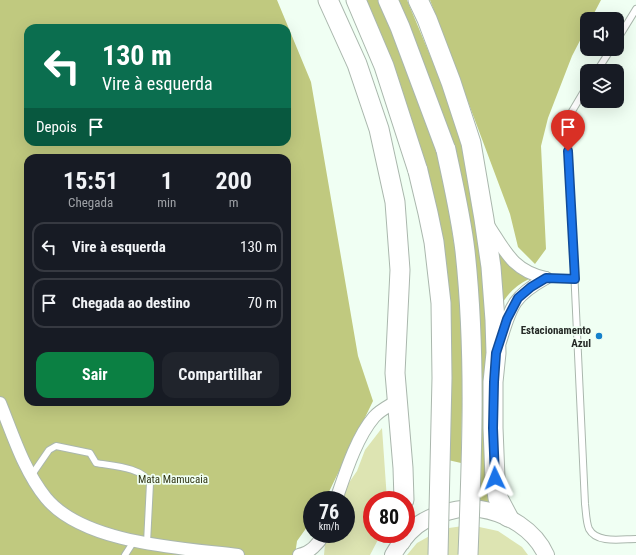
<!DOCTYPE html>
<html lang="pt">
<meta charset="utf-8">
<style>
:root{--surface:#171b24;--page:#20242c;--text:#f1f3f6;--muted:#9ea1a6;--line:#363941;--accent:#0b8043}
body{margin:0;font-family:"Roboto Condensed",sans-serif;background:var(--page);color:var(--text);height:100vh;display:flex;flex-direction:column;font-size:15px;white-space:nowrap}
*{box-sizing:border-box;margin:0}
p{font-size:13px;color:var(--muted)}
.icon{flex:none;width:22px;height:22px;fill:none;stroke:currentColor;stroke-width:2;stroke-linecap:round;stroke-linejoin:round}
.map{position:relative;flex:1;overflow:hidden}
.side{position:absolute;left:24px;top:154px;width:267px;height:252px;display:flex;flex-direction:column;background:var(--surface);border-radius:12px;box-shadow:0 4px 16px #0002}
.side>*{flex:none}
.banner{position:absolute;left:24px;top:24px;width:267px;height:122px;border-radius:12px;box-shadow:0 4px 16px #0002;background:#0b6e4f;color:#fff;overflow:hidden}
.fabs{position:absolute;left:580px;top:12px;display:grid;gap:8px}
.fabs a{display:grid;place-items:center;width:44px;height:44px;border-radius:8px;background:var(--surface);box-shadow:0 4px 16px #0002;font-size:20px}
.speed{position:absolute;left:303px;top:491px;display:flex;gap:8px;font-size:20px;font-weight:700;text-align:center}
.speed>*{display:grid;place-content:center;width:52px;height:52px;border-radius:50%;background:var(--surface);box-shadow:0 4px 16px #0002;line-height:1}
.speed small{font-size:10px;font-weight:400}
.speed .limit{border:6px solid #d22;background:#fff;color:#111}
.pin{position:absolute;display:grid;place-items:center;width:34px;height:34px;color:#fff;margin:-41px -17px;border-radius:50% 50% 50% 0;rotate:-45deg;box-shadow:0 0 4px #0007}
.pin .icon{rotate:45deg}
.me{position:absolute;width:44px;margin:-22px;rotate:358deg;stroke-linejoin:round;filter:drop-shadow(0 0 3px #0008)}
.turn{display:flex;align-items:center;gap:14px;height:84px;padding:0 12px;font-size:18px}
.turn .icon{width:52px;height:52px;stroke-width:2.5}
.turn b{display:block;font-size:28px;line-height:34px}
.then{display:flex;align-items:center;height:38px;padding:0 12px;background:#0003;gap:8px;font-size:15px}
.eta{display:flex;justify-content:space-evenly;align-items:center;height:68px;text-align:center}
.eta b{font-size:24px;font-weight:700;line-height:28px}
.cta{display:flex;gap:8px;margin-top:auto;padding:8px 12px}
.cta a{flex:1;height:46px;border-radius:12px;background:var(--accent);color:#fff;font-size:16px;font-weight:700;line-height:46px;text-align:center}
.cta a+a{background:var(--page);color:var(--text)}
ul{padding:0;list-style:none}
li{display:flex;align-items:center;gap:12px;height:50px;margin:0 8px 6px;padding:0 4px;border:2px solid var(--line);border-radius:12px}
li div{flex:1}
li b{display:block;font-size:15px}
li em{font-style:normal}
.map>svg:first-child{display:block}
.green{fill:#dde4b2}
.forest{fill:#c0c97f;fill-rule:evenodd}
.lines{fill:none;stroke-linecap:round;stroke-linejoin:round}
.service-casing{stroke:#aab7ad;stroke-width:8}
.minor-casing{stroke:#aab7ad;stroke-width:14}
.secondary-casing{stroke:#aab7ad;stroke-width:18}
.trunk-casing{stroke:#aab7ad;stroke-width:21}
.service{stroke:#fff;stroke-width:6}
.minor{stroke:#fff;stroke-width:12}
.secondary{stroke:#fff;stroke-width:16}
.trunk{stroke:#fff;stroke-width:19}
.trunk-bridge-casing{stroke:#aab7ad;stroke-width:21;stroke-linecap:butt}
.trunk-bridge{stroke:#fff;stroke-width:19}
.route-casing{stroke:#114b97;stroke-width:10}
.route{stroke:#1a73e8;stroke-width:7}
.poi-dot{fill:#1581cb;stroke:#f0fff3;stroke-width:1.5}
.labels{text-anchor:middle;stroke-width:3.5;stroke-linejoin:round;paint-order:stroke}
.poi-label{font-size:11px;font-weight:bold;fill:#252a26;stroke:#f0fff3;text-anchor:end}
.park-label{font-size:11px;fill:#303414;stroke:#f0fff3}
</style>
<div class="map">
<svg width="636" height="555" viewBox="0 0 636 555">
<rect width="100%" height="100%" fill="#f0fff3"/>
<g class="green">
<path d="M382,428l5,72h-15v34h9l-11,21h-46l2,-21h20v-34h-9l20,-29 8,-21z"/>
<path d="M470,525l28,6 24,16 6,8h-121l10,-12 25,-14z"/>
</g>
<g class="forest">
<path d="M0,0h277l34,82 47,274 15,45 -48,99h-13v20l-15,21 -2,14h-295zM28,28h259v114h-259zM28,158h259v244h-259z"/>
<path d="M362,0h16l29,60 26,73 14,67 12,74 4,79 -2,110 -13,-3 -6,-201z"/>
<path d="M391,0h16l38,91 23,75 19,136 3,204 -16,-3 -12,-299z"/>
<path d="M430,0h171l-10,19h-4v8l-15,29 -24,62 -7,28 5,103 -11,15 -17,-17 -8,-33z"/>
<path d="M494,244c11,20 16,23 35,35 -13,6 -22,15 -29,28z"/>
</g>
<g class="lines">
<g class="service-casing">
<g id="service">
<path d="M617,40l19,-31"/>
<path d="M597,71l14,-22"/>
<path d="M587,86l-16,27 -3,27 17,364c1,7 1,18 4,25 8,15 33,10 47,10"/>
<path d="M546,278l29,1"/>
<path d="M31,476l18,-26 7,-4 34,7 6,10c16,3 46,4 54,20l-3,60"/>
<path d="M125,555l9,-14"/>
</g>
</g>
<g class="minor-casing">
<g id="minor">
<path d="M488,225c17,26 25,46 58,53"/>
<path d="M500,342c11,-35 12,-45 46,-64"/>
<path d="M0,403c13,32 24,68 46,95 38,46 136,50 192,57"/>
<path d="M336,500c9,-26 20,-62 38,-83 6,-7 15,-11 23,-16"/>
<path d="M299,555c11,-2 20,-12 25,-21"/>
</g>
</g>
<g class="secondary-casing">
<path id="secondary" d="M393,555c7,-12 18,-27 31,-34 14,-8 40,-15 56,-12 27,4 55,21 66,46"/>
</g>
<g class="trunk-casing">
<g id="trunk">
<path d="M328,0l29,64 22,65 16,73 5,68 -5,103 8,95 1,32"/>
<path d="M356,0l28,66 34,105"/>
<path d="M388,0l12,27 46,123"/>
<path d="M418,0l9,19 24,63 20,61 13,76 7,48 4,53 1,33 -3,29v46l2,50 3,20 10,19"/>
<path d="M401,541v-7"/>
</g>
</g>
<use href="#service" class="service"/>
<use href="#minor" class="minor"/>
<use href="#secondary" class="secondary"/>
<use href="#trunk" class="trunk"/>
<g class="trunk-bridge-casing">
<g id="trunk-bridge">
<path d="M446,150c7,33 15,67 19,101 11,101 7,203 3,304"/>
<path d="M418,171l10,42 6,29 7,61 1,75 -4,177"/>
</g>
</g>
<use href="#trunk-bridge" class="trunk-bridge"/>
</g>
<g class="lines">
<g class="route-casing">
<path id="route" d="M495,478l-2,-50 1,-46 2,-29 11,-34 11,-21 13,-11 15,-9 29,1 -7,-128"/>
</g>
<use href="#route" class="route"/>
</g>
<circle class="poi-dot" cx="599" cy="336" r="4"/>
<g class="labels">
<g class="poi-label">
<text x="591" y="334">Estacionamento<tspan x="591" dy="13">Azul</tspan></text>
</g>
<g class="park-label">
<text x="173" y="483">Mata Mamucaia</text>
</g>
</g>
</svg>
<div class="fabs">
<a><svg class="icon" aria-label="sound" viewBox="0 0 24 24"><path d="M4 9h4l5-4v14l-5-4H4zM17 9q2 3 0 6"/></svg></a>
<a><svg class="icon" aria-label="layers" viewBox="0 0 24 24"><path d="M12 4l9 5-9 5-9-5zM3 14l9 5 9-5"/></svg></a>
</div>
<div class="speed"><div>76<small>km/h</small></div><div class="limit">80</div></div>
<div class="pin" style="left:568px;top:151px;background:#d93025"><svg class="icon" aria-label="arrive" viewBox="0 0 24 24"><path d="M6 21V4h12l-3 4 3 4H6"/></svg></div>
<svg class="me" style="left:495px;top:478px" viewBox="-20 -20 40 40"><path d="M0-17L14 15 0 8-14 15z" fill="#1a73e8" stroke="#fff" stroke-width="4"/></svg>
<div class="banner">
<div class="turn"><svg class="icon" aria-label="left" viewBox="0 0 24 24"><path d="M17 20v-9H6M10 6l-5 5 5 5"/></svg><div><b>130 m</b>Vire à esquerda</div></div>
<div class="then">Depois<svg class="icon" aria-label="arrive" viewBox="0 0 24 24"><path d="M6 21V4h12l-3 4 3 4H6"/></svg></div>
</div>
<section class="side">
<div class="eta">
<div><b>15:51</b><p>Chegada</p></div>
<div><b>1</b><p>min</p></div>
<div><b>200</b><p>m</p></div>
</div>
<ul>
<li><svg class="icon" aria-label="left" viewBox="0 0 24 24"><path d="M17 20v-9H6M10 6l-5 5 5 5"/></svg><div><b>Vire à esquerda</b></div><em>130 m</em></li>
<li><svg class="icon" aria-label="arrive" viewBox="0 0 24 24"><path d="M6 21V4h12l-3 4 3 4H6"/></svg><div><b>Chegada ao destino</b></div><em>70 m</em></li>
</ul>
<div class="cta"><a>Sair</a><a>Compartilhar</a></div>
</section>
</div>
